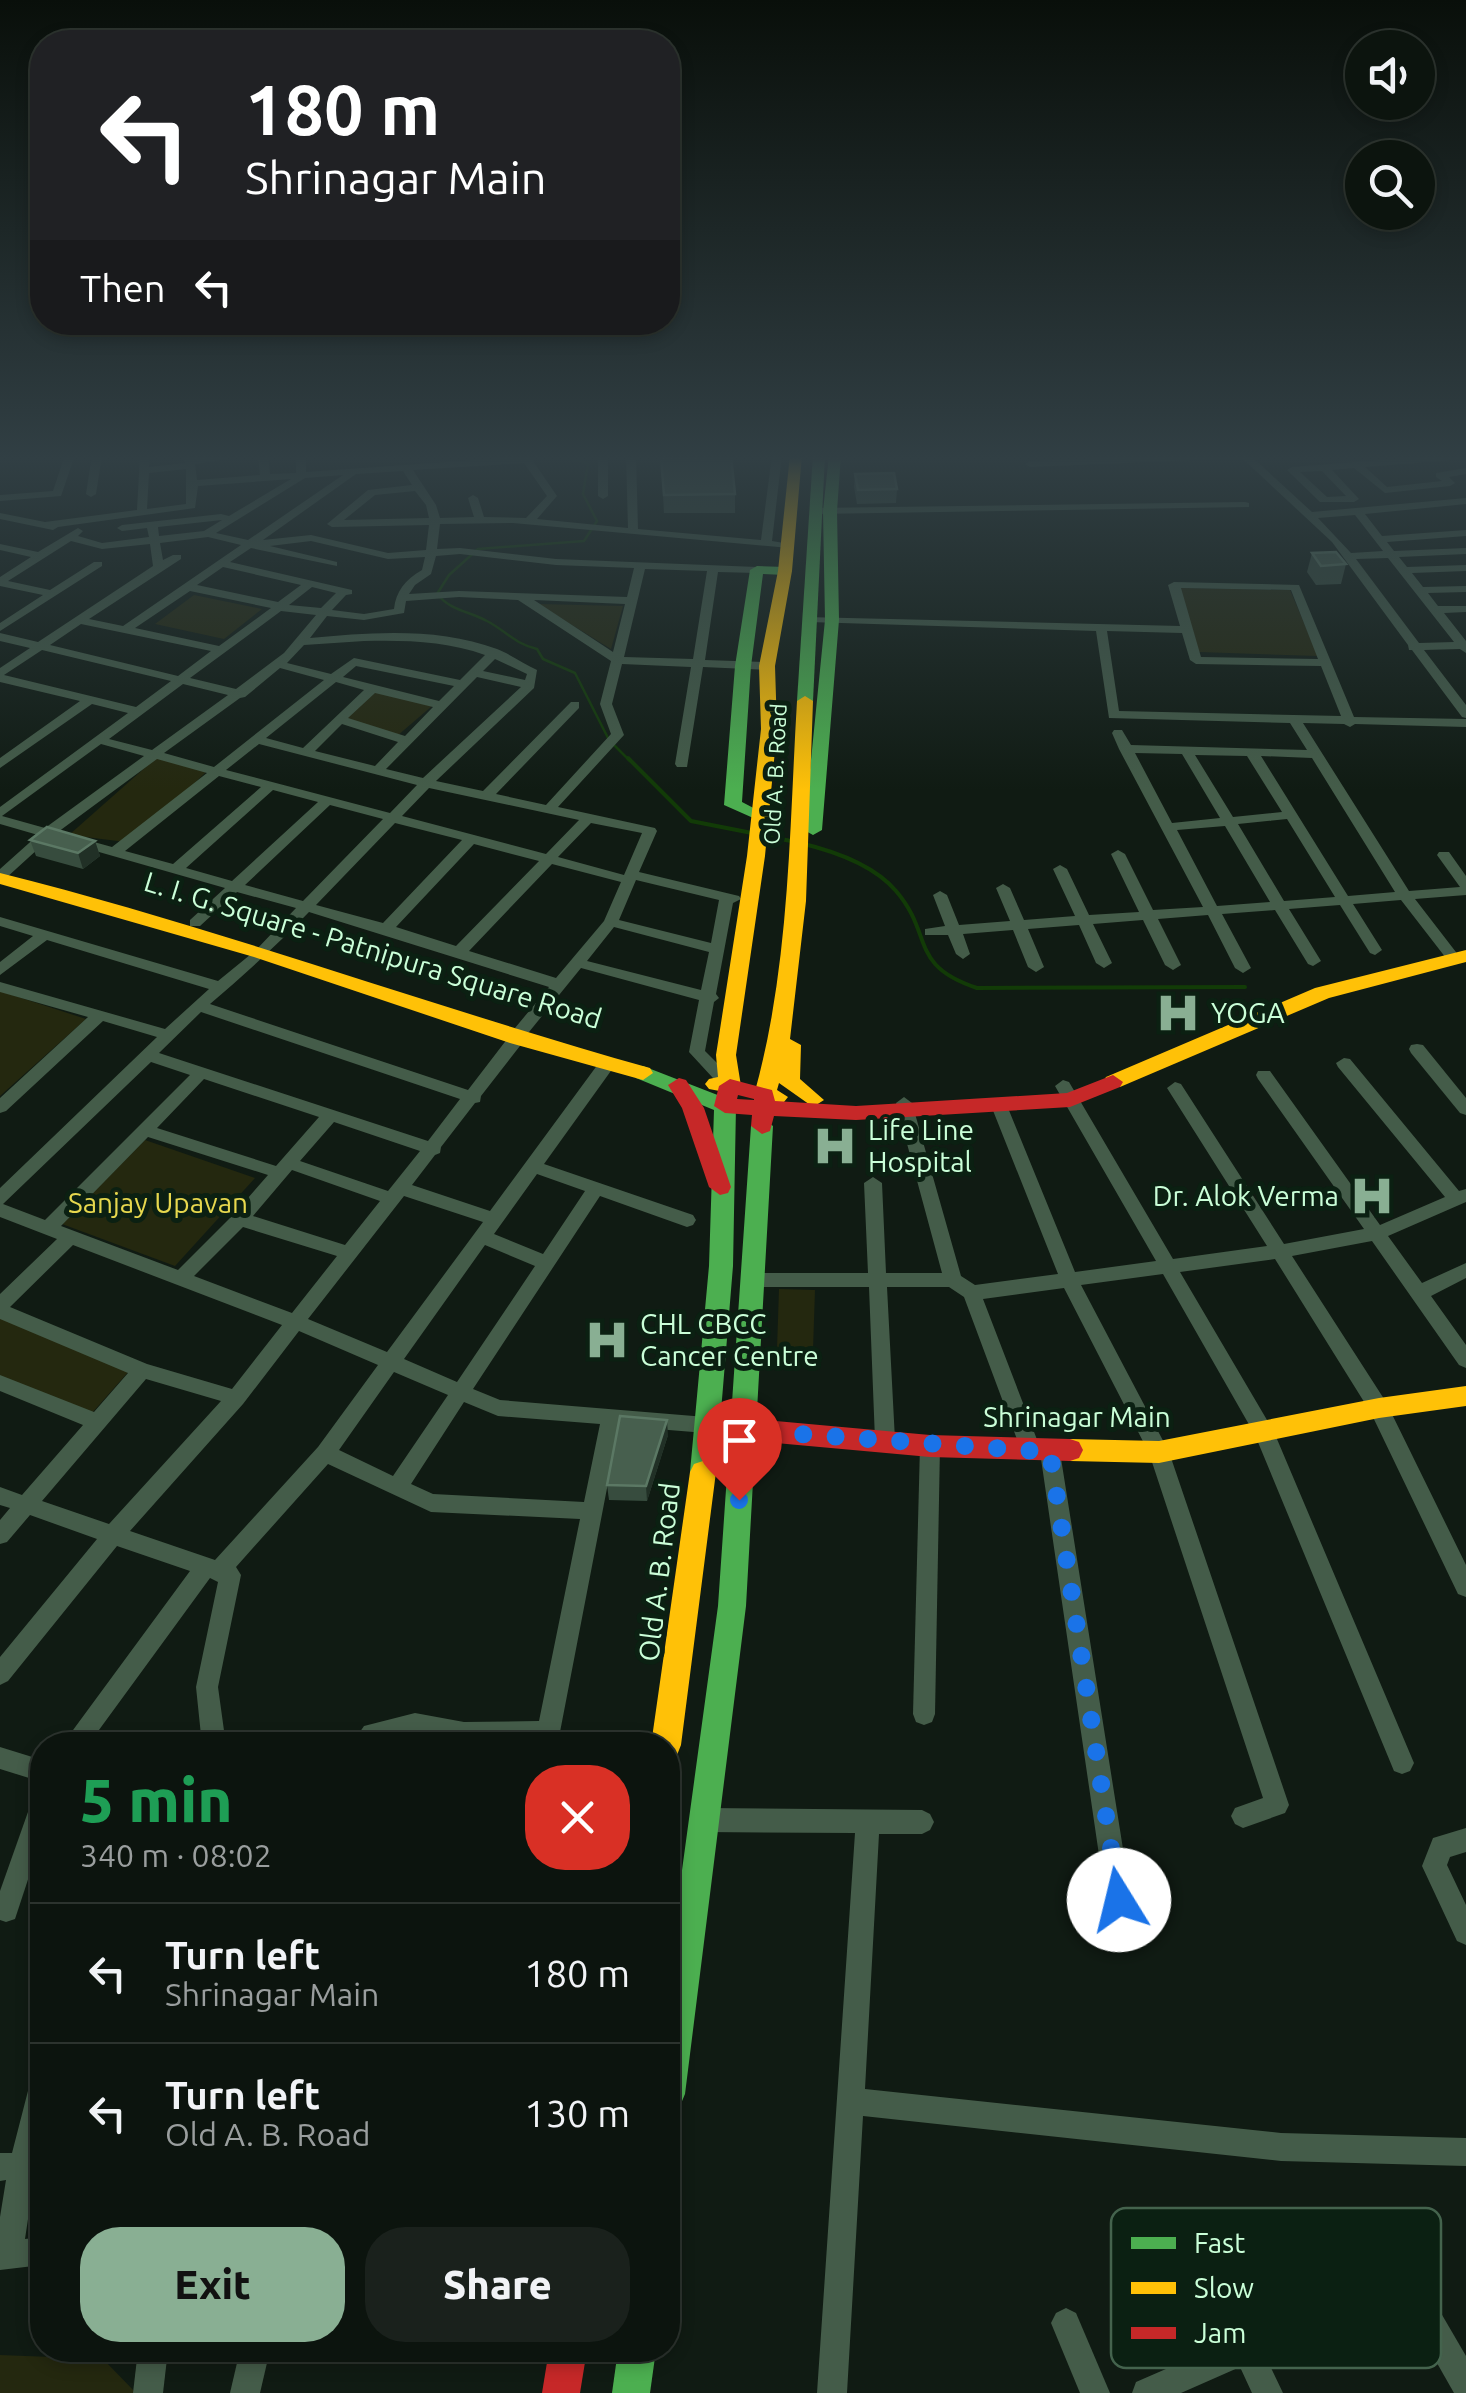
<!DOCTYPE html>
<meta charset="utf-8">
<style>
:root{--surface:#0c140e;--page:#1a211c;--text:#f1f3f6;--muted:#9a9e9e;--line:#2c332e;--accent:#89af93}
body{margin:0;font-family:Ubuntu,sans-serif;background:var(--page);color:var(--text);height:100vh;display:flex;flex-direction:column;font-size:38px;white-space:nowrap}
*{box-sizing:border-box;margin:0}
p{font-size:32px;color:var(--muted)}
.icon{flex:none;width:55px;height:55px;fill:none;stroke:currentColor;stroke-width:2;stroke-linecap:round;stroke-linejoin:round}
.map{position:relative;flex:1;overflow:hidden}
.sheet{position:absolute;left:30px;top:1732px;width:650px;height:630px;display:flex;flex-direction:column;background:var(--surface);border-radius:40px;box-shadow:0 5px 15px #0003,0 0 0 2px var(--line)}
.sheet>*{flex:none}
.top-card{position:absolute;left:30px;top:30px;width:650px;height:305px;border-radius:40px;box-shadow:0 5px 15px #0003,0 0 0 2px var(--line);background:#202124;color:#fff;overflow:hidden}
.buttons{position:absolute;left:1345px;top:30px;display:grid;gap:20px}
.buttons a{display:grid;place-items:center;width:90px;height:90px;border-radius:50%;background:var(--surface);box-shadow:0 5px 15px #0003,0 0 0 2px var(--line);font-size:50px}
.pin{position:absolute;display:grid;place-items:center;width:85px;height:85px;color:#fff;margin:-102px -42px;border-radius:50% 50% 50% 0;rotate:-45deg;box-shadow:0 0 10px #0007}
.pin .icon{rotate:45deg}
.me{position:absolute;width:110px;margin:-55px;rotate:351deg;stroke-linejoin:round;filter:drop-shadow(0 0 8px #0008)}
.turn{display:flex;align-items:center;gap:35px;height:210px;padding:0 50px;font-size:45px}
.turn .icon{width:130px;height:130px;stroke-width:2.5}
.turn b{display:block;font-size:70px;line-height:85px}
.then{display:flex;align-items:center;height:95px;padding:0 50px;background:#0003;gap:20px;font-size:38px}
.round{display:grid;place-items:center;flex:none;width:105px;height:105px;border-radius:40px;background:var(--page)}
.overview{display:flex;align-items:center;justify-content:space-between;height:170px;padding:0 50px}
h1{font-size:60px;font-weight:800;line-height:75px;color:#1e9e55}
.button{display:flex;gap:20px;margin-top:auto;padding:20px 50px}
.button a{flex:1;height:115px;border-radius:40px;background:var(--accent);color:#111;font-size:40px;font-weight:800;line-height:115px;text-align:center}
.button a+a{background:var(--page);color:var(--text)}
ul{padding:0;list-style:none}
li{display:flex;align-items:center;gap:30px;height:140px;padding:0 50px;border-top:2px solid var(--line)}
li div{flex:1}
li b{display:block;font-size:38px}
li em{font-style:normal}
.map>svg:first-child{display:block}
.green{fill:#24280f}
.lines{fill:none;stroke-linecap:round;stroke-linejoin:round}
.stream-far1{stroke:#123b07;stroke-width:2.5}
.stream{stroke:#123b07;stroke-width:4}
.street{fill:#445c49;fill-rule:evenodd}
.fast{fill:#4caf50;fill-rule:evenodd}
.slow{fill:#ffc107;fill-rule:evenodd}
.jam{fill:#c62828;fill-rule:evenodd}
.wall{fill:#374c3e}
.shaded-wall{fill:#213026}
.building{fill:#475f4e;stroke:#5b7864;stroke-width:2.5}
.route{stroke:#1a73e8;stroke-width:18;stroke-dasharray:0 32.4}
.labels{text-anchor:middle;stroke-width:10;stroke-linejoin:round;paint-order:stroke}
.far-street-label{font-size:22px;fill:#caffd8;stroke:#0b2012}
.street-label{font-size:28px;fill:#caffd8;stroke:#0b2012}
.poi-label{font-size:28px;fill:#caffd8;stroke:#0b2012;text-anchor:start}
.park-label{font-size:28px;fill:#e7d84e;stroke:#0b2012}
.key{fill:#0b2012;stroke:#44634d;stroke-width:2.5}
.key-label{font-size:28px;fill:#caffd8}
</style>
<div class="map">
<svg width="1466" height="2393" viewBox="0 0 1466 2393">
<rect width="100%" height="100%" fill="#101b13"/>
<g class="green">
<path d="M1180,588l110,2 28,66 -119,-4z"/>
<path d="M194,595l68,14 -38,30 -69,-15z"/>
<path d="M538,604l85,2 -12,43z"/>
<path d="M376,691l56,15 -35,30 -57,-16z"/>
<path d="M156,758l53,11 -75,74 -65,-8z"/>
<path d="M0,991l86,28 -86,77z"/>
<path d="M145,1140l110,38 -80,88 -113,-42z"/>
<path d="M779,1289l36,1 -2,60 -36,-1z"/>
<path d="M0,1315l130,55 -46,52 -84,-38z"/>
<path d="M0,2355l103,4 33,34h-136z"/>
</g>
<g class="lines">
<g class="stream-far1">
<path d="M556,455l32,8 -5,31 14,27 -13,20 -106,8 -29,26 -12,19c14,17 32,17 50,27 19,10 28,23 50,28l6,10 32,14 33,65"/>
<path d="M614,745l16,16"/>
</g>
<g class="stream">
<path d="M628,758l63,63 61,12"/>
<path d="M766,836l25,5"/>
<path d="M800,843c34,8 73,21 96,48 38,44 12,74 81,97l268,-1"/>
</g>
<g class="street">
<path d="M65,455h10l-14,41 -61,5v-6l53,-4z"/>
<path d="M92,455h10l-6,39 -5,3 -5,-3z"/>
<path d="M140,455h10l-1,12 36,-4 -2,-8h10l1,3 34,-3v4l-33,5 2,16 63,-5 -2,-20h10l2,19 26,-1v-18h10v17l197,-14 -2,-3 26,2 4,1 26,38 -20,23 91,9 -2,-73h10l2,74 123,11 11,-85h10l-10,86 18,3v4l-277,-25 -73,1 -3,25 23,-1 96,11 201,8 6,3 -6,3 -39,-1 -13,88 62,2 6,4 -6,4 -64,-3 -16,100h-10l-2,-3 16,-97 -69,-3 -10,40 12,31 -66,72 97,21 2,3 -18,41 100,24 2,3 -8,4 -17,91 3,4 -5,4 -9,49 31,31 2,4 -2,4h-12l-35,-38 10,-52 -118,-32 -52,64 -6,1 -8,-5 34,-41 -240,-75c-33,34 -65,63 -99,92l258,86 43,-56h12l2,4 -2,4 -42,54 -1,6 -5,1 -34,44 -1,6 -5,2 -23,30 78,26 111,-151h12l2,4 -2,4 -69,96 149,51 3,5 -3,5 -6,2 -87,-31 -127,193 27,11 206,17 7,2 3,6 -3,6 -7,2 -87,-7 -59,306 -4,8 -8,3 -84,1 -49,-9 -37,10h-27l13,-19 51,-13 49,9 75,-1 41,-202 -149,-7 -103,-48 -92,103 5,8 -23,112 8,58h-24l-6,-58 22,-105 -8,-4 -122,167h-26l128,-174 -73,-25 -109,135 -8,4v-28l97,-118 -67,-24 -23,27 -7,2v-24l10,-12 -10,-3v-18l22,8 61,-70 -83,-34v-16l94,37 34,-39 -128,-54v-25l57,-55 -57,-22v-29l157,-151 -54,-16 -97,90 -6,2v-15l88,-81 -88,-25v-10l165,47 44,-40 -162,-49 -47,35v-13l33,-26 -33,-10v-9l218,64 38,-31 40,-42 -59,-16 -37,34h-10v-6l35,-32 -175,-50 -45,41 -5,1v-11l38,-34 -38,-11v-17l128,-94 -36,-9 -92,64v-10l80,-57 -80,-19v-14l30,-20 -30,-7v-8l38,9 115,-76 -3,-22 -48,5 -31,-8 -63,40 42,9 44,-28h8v4l-102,65v-8l43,-28 -43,-9v-9l31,-20 -31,-7v-6l38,8 40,-24 5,3 -5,5 24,7 47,-6 -2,-9 -25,3 -5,-3 5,-3 99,-11 8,2 62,-37 -93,7 -3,22 -137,19 -5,3 -53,-11v-6l45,9 92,-12zM524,463l23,33 -21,22 -42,-1 -6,-19 -5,-3 -5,3 6,19 -34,1 -4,-13 -23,-35zM186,469v35l-39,5 2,-36zM403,471l9,14 -44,5 -41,34 5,3 97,-2 -3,25 -38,3 -77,-18 -48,5 93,-66zM343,475l-95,65 -32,-7 89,-55zM415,491l11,14 3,13 -85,2 31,-25zM222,520l-18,11 -45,5 -1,-9zM208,537l33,8 -118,81 -34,-7 92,-60v-4h-8l-10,5 -3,-17zM311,541l77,18 37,-2 -3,13c-17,10 -26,21 -28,39l-30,5 -32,-4 14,-15 6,-1v-4l-122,-28 21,-14 86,18v-4l-67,-16zM460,554l96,11 78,3 -7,29 -168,-6 -50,3 6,-9 16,-11 5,-18zM223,567l78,18 -23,17 -81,-17zM645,569l62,2 -14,88 -69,-2zM312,587l24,6 -15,15 -32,-3zM190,591l81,17 -52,38 -84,-18zM459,597l59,3 93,61 -11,43 11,30 -65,71 -50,-11 83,-86v-6h-8l-88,89 -47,-10 98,-93 3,-18c-13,-6 -29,-17 -40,-21 -58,-22 -126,-17 -187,-11l17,-22 37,4 40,-7 2,-12zM534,600l91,4 -12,48zM281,611l35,4 -32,38 -48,36 -46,-11zM81,624l130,27 -33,25 -128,-31zM364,641c41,-1 83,0 121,14l-25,25 -106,-22 -23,16 -44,-11 17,-18zM42,650l129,31 -35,26 -132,-32zM495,659l32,15 -2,6 -42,-9zM356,666l98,20 -15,15 -96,-24zM280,668l44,12 -110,87 -50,-14 76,-55 5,-1zM477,677l44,10 -98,91 -37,-9zM336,682l28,8 -61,58 -37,-10zM183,684l45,11 -76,55 -43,-11zM375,693l58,14 -28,29 -57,-18zM342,724l56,18 -23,24 -60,-15zM101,744l43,12 -99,72 -43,-12zM259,744l158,41 -27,28 -164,-43zM157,759l50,14 -95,74 -54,-15zM219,776l42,11 -88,77 -48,-13zM429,788l150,32 -33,34 -144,-38zM273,790l45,12 -86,79 -46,-13zM330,805l53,14 -80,82 -58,-16zM395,823l67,17 -79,83 -67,-18zM591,823l51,10 -18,42 -66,-18zM474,844l65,17 -83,85 -60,-19zM552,864l69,18 -17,39 -48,57 -87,-27zM636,880l83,20 -8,43 -92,-23zM614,927l95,25 -8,38 -114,-29zM201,1012l259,87 -32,42 -269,-88zM151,1062l39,13 -145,145 -42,-16zM204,1079l115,38 -43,49 -119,-38zM334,1122l86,29 -32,40 -88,-30zM148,1137l120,38 -34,39 -56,56 -117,-44zM292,1170l88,31 -35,44 -92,-29zM537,1174l48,17 -42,63 -49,-20zM404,1196l79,26 -96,130 -79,-33zM243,1227l94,29 -45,57 -98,-37zM73,1245l209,80 -50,64 -85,-25 -137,-57zM485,1245l50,21 -78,116 -53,-23zM299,1331l79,34 -60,82 -103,113 -85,-29 113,-127zM394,1372l54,23 -55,81 -54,-26zM146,1379l75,22 -112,123 -67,-23zM464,1402l34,14 102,8 -16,78 -151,-8 -22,-10z"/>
<path d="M598,455h10v41l-5,3 -5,-3z"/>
<path d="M1182,455h68l62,57 154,-14v6l-101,10 17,22 84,-6v6l-79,6 7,9 72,-3v6l-67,3 8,10 59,-2v6l-54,2 11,14 43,-1v6l-38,1 10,13h28v6l-22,1 22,28v12l-6,-4 -36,1 42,55v13l-4,-1 -50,-67h-3l-1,-5 -76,-103 -90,-84 -212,9 -5,-3 5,-3zM1355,515l28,36 -32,2 -33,-35zM1388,558l66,84 -35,1 -63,-84z"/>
<path d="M1446,455h20v4l-101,8 22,20 55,-6 -6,-4v-4l30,-5v6l-17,3 6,6 -5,3 -65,7 -31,-25 -22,2 27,29 -5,3h-34l-33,-32 5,-3zM1322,471l24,25 -19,1 -27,-25z"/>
<path d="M1245,502l4,1v4l-434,7 -5,-3 5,-3z"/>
<path d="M1174,582l125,3 55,132 112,2v8l-111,-3 -5,3 -6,-3 -41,-1 106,168 51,-4 -23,-32 2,-3h10l17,24v19l-51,4 44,57 3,3 -3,3h-10l-48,-62 -48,4 29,46 -7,5 -5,-2 -30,-48 -51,4 32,52 -8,5 -5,-2 -33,-54 -53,4 29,54 -8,5 -8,-5 -27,-53 -50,4 23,46 -8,5 -8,-5 -22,-45 -50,4 19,39 -8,5 -8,-5 -17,-38 -51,4 16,38 -8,5 -8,-5 -15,-37 -50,4 7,20 -7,5 -7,-5 -8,-19h-23v-6l20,-3 -12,-31 7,-4 7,4 12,30 51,-4 -14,-33 7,-4 7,4 14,32 51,-4 -22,-47 7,-4 7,4 22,46 50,-3 -28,-58 7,-4 7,4 28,56 50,-3 -84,-158 -7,-16 2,-3h8l9,15 176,5 -17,-27 -181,-5 -13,-87 -287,-9 -6,-3 2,-2 375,9 -12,-41zM1181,588l110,2 27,69 -117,-2zM1107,631l75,2 8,27 6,4 125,2 20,50 -222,-5zM1135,753l47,1 38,64 -48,5zM1195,755l52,1 35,56 -49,5zM1261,756l51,2 83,134 -47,4zM1287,819l48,78 -51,4 -46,-77zM1225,826l45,76 -53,4 -40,-76z"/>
<path d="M1417,1044l6,1 43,53v17l-6,-2 -49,-60 -2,-4 2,-4z"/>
<path d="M1344,1058l6,1 109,132 7,-2v13l-78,34 34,47 44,-20v15l-35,18 35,49v23l-7,-3 -87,-124 -80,15 94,146 80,163v32l-8,-3 -87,-181 -96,-154 -95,13 94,160 140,331 -4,8 -8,3 -8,-3 -139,-336 -92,-161 -82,11 88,167 120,353 -4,8 -42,15 -8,-4 -4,-8 4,-8 28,-10 -114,-345 -85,-165 -81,11 58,151 9,-6 7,2 3,6 77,485 -4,9 -9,4 -9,-4 -4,-9 -71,-485 -9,6 -7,-2 -3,-6 -57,-153 -15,-10h-62l8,153 -3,6 -7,2 -7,-2 -3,-6 -6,-153h-114l-6,-2 -3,-5 3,-5 6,-2h113l-4,-90 9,-6 9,6 4,90h56l-46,-170 8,-6 8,6 49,173 14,9 83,-11 -66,-166 8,-6 8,6 67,164 81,-11 -101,-175 8,-6 6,2 104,177 94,-13 -100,-158 8,-6 6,2 103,160 80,-15 -106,-150 -2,-4 2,-4h12l110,154 65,-28 -107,-130 -2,-4z"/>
<path d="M930,1438l7,2 3,6 -5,268 -3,8 -8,3 -8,-3 -3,-8 7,-268 3,-6z"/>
<path d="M0,1747l42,13v22l-42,-13z"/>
<path d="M42,1791v46l-27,82 -9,3 -6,-2v-29l34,-96z"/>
<path d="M704,1808l218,2 8,4 4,8 -4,8 -8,4h-43l-14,255 416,44 185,5v28l-185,-5 -418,-45 -16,277h-30l38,-560 -151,-1 -8,-4 -4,-8 4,-8z"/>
<path d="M1466,1828v24l-16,5 -3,8 19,40v40l-9,-4 -35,-75 11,-28z"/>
<path d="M42,2074v65l-3,12h3v28h-8l-9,60 17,-2v28l-42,5v-53l6,-37 -6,1v-28h12l17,-66 4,-9z"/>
<path d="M1194,2224l10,4 79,165h-31l-12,-26 -59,26h-49l4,-11 92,-40 -48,-104 4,-10z"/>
<path d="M1389,2237l10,4 67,115v37h-12l-75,-132 -4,-10 4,-10z"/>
<path d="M1066,2308l10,5 34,80h-30l-29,-70 5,-10z"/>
<path d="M138,2350h30l-5,43h-30z"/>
<path d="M240,2350h30l-10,43h-30z"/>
</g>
<g class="fast">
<path d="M813,455h12l-12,246 -8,5 -8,-5z"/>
<path d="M829,455h12l-4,56 2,109 -17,210 -9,5 -9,-5 21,-210 -2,-109z"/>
<path d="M757,566l28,1 7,4 -7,4 -22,-1 -12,92 -9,136 27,14 -9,5 -36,-16 11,-139 15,-96z"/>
<path d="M643,1066l90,35 3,5 -3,160 -17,206 -4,8 -9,3 -9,-3 -4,-8 19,-206 5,-156 -78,-32 -3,-5z"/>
<path d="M762,1118l11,8 -27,480 -61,488 -5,12 -12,5v-138l50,-367 33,-480z"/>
<path d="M618,2350h38l-6,43h-38z"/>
</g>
<g class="slow">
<path d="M790,455h12l-10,116 -17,95 2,63 -12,127 -29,199 5,31 -11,7 -21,-4 -4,-5 4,-5 9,-2 -2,-22 31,-199 14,-127 -2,-63 19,-95z"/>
<path d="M805,696l8,5 -7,200 -16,138 11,6 -1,34 24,21 -11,7 -34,-24 -2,7 11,7 -4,5h-19l-11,-7c36,-129 35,-261 43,-394z"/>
<path d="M0,873c220,55 432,134 650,195l3,5 -10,7 -133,-37 -256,-86 -254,-73z"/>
<path d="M1466,950v12l-137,36 -209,89h-14l-3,-5 3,-5 209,-89z"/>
<path d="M1466,1386v20l-87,12 -220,45 -89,-2 -9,-3 -4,-8 4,-8 9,-3 89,2 220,-43z"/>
<path d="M703,1461l9,3 4,8 -35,273 -4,10 -9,4v-14h-17l39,-273 4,-8z"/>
</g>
<g class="jam">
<path d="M1113,1075l10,7 -3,5 -50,20 -214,13 -82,-4 -4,15 -8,3 -11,-8 1,-11 -27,-2 -11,-7 5,-20 11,-7 42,11 3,11 81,5 211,-13zM738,1095l16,4v1l-17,-1z"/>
<path d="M679,1078l7,2 18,28 27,79 -3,6 -8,2 -11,-8 -27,-79 -14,-23z"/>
<path d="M744,1418l186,17 140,4 9,3 4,8 -4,8 -9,3 -140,-4 -186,-17 -9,-3 -4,-8 4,-8z"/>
<path d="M549,2350h38l-7,43h-38z"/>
</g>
</g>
<g class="wall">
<path d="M661,458l74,36v19h-71z"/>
<path d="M855,474l42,15 -1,14 -39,1 -3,-17z"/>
<path d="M1312,553l34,11 -5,20 -25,1 -9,-13z"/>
<path d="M30,840l65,1 5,15 -17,13 -47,-13z"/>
<path d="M668,1435l-21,66 -38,-1 -2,-15z"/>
</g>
<g class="shaded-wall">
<path d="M95,841l5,15 -17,13 -5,-16z"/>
<path d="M667,1420l1,15 -21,66 -1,-15z"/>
</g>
<g class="building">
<path d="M731,456l4,38 -71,1 -3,-37z"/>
<path d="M894,473l3,16 -39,1 -3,-16z"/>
<path d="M1336,552l10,12 -25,2 -9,-13z"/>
<path d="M47,827l48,14 -17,12 -48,-13z"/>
<path d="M620,1416l47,4 -21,66 -39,-1z"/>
</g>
<linearGradient id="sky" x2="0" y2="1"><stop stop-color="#090f0a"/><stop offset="0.58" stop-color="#313f44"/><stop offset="1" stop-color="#313f44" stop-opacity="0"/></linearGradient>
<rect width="1466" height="790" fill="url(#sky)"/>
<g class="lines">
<path class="route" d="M739,1500l5,-70 306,22 69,448"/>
</g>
<defs>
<g id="hospital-bare" transform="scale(3.45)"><path d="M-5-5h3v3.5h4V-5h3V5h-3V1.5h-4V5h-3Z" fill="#89af93" stroke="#0b2012" stroke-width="2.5" paint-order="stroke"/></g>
</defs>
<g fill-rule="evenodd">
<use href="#hospital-bare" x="1178" y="1013"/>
<use href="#hospital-bare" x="835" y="1146"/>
<use href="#hospital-bare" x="1372" y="1196"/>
<use href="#hospital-bare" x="607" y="1340"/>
</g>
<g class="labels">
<g class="far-street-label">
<text transform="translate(775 774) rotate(-87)" y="8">Old A. B. Road</text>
</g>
<g class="street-label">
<text transform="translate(373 950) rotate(17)" y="10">L. I. G. Square - Patnipura Square Road</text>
<text x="1077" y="1427">Shrinagar Main</text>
<text transform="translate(659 1572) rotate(-83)" y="10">Old A. B. Road</text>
</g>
<g class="poi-label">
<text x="1211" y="1023">YOGA</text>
<text x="868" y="1140">Life Line<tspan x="868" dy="32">Hospital</tspan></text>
<text x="1339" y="1206" text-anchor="end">Dr. Alok Verma</text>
<text x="640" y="1334">CHL CBCC<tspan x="640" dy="32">Cancer Centre</tspan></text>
</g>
<g class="park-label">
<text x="158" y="1213">Sanjay Upavan</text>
</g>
</g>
<rect x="1111" y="2208" width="330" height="160" rx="15" class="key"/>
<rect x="1131" y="2237" width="45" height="12" fill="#4caf50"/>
<rect x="1131" y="2282" width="45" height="12" fill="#ffc107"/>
<rect x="1131" y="2327" width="45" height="12" fill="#c62828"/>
<g class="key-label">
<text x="1194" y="2253">Fast</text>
<text x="1194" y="2298">Slow</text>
<text x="1194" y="2343">Jam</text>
</g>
</svg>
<div class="buttons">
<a><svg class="icon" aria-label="sound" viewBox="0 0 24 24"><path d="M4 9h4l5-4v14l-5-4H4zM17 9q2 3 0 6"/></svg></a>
<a><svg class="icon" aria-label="search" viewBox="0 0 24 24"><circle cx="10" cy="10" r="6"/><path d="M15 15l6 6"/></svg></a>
</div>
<div class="pin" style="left:739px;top:1500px;background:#d93025"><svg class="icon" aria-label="arrive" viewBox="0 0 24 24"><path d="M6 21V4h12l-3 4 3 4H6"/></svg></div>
<svg class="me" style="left:1119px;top:1900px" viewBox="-20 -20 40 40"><circle r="19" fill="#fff"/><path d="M0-13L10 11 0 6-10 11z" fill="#1a73e8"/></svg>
<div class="top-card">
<div class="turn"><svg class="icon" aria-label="left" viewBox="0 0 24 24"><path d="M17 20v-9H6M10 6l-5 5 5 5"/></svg><div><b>180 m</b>Shrinagar Main</div></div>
<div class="then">Then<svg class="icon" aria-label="left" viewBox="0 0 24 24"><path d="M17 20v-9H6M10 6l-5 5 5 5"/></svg></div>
</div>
<section class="sheet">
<div class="overview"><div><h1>5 min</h1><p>340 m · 08:02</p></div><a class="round" style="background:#d93025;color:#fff"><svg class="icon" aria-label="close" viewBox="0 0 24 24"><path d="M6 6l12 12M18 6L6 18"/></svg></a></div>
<ul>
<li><svg class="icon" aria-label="left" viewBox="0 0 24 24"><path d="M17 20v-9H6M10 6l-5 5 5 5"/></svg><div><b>Turn left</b><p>Shrinagar Main</p></div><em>180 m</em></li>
<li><svg class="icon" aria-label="left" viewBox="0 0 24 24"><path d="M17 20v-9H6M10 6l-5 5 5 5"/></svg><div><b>Turn left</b><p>Old A. B. Road</p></div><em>130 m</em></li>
</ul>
<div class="button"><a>Exit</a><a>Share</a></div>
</section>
</div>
